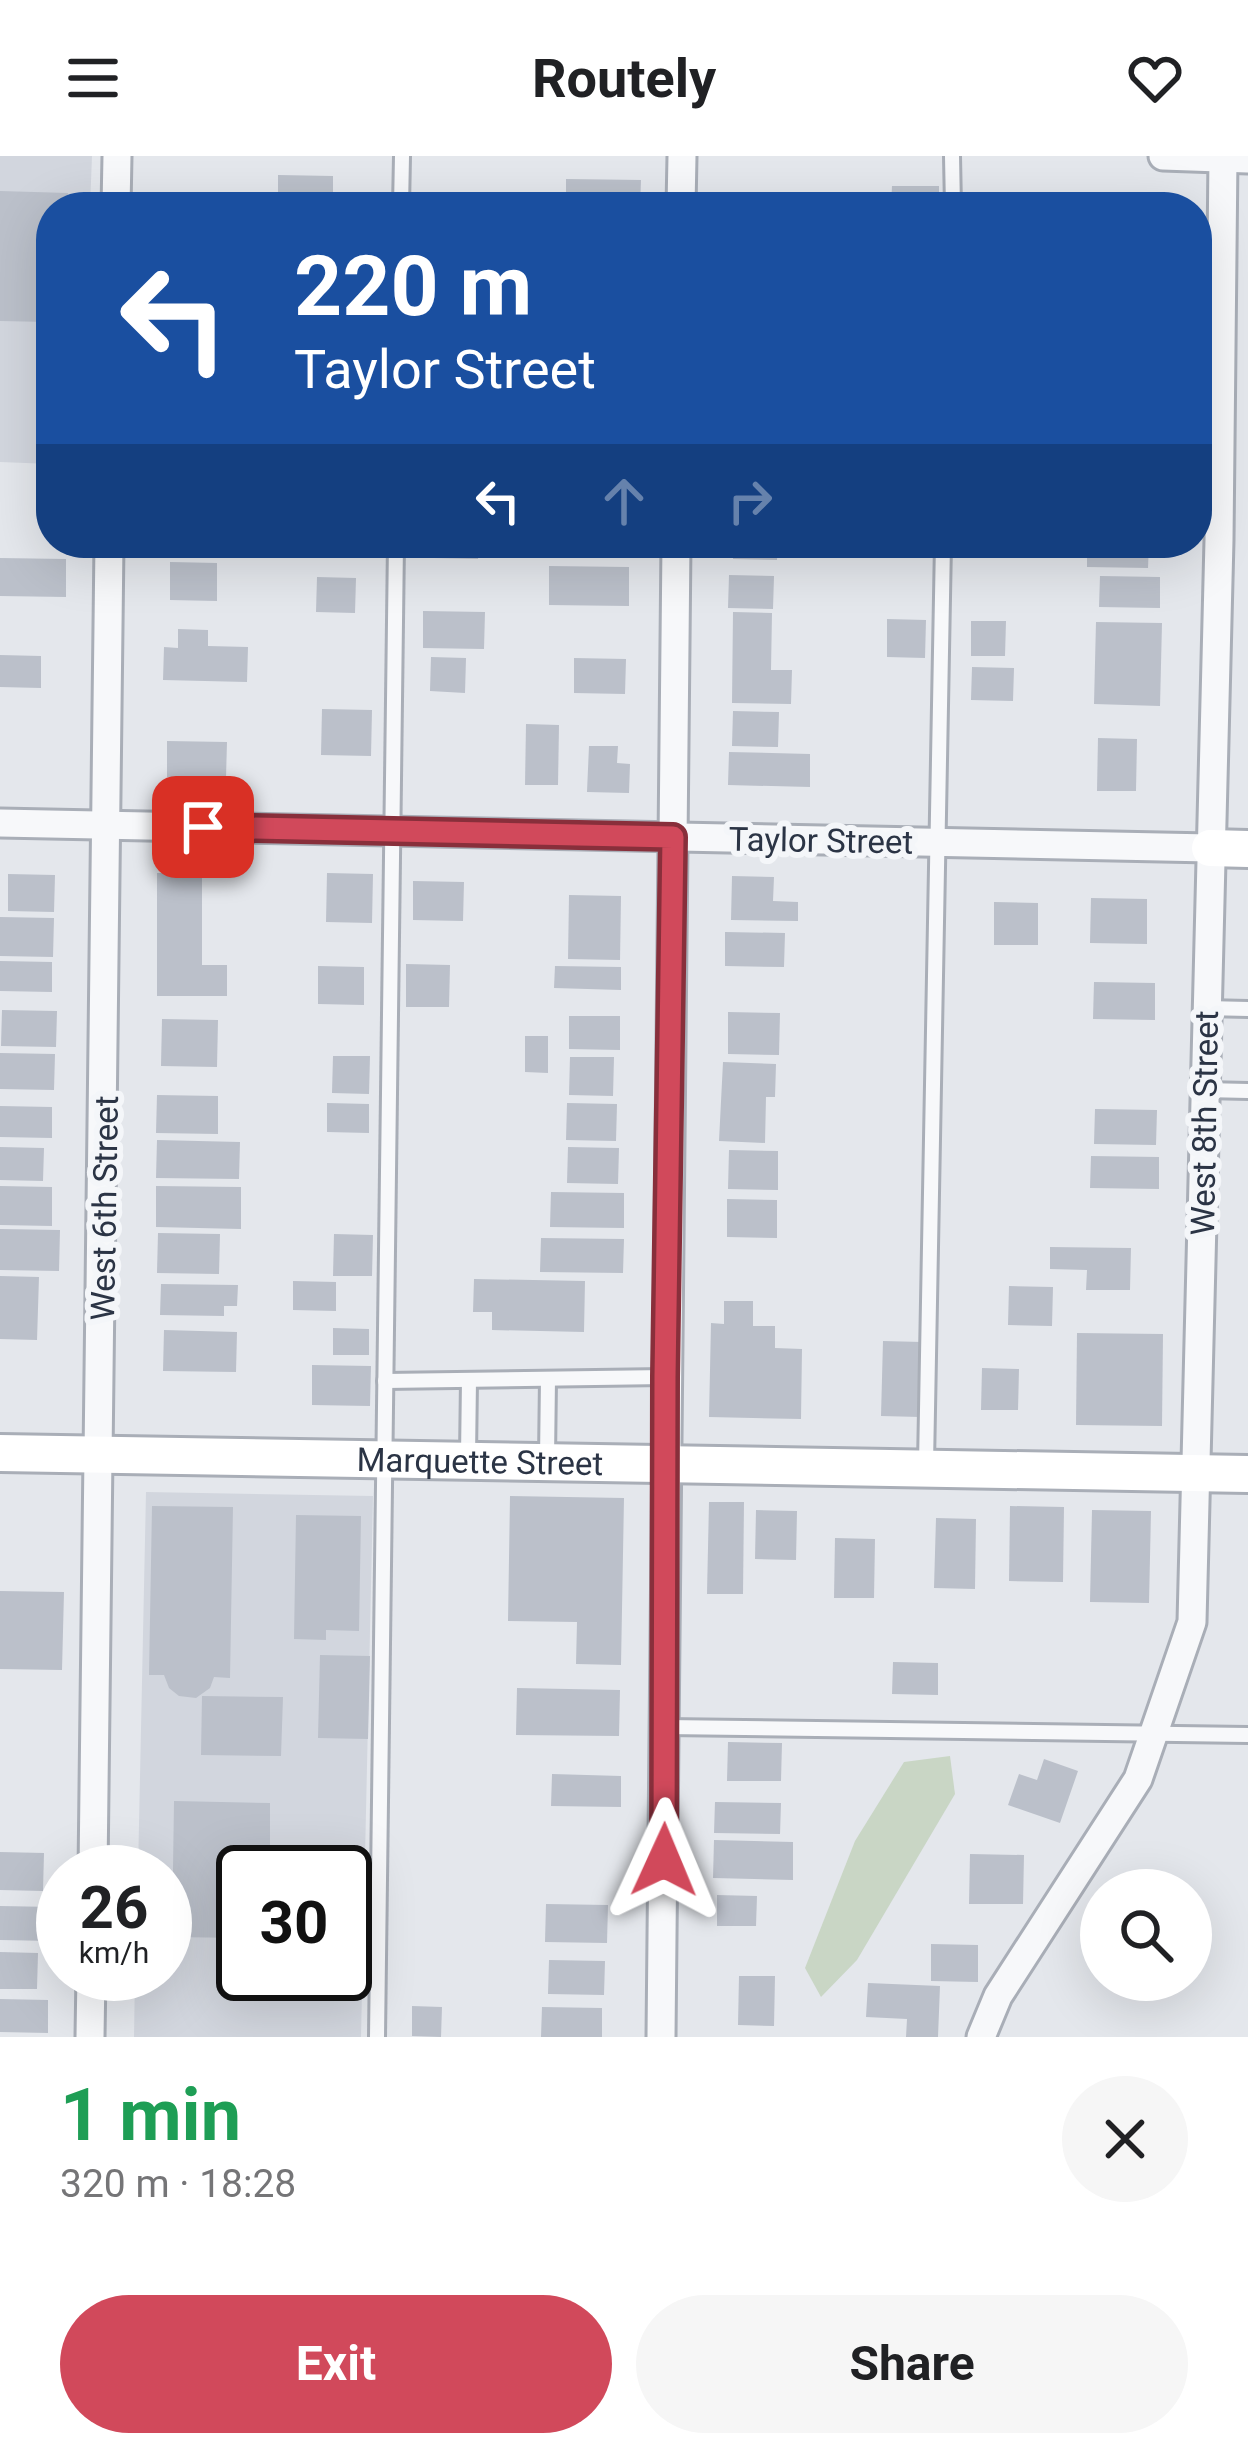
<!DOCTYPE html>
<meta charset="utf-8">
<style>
:root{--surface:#fff;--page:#f6f6f6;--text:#202124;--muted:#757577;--accent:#d1495b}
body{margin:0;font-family:Roboto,sans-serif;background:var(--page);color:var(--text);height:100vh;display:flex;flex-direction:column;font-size:45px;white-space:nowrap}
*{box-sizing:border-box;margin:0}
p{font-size:39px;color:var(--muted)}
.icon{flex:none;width:66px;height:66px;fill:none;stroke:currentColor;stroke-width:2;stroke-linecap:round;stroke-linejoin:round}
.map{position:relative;height:1881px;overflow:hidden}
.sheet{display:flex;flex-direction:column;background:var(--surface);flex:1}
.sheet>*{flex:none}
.top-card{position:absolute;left:36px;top:36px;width:1176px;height:366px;border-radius:48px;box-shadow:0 12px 48px #0002;background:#1a4fa0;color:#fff;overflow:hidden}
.buttons{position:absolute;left:1080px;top:1713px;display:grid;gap:24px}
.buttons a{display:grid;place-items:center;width:132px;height:132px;border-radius:50%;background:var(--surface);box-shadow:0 12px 48px #0002;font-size:60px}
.speed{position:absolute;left:36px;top:1689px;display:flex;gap:24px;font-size:60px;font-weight:700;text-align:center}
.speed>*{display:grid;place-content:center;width:156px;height:156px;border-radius:50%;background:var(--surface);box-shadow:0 12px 48px #0002;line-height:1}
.speed small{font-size:30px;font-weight:400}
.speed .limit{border:6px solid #111;border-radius:18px;background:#fff;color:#111}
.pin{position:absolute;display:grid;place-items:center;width:102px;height:102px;color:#fff;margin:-51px;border-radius:24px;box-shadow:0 6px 18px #0006}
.me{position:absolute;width:132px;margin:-66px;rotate:1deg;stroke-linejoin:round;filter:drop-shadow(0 0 9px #0008)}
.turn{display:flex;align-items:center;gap:42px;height:252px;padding:0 60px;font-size:54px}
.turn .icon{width:156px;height:156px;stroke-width:2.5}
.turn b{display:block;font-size:84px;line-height:102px}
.lanes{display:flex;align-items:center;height:114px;padding:0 60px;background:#0003;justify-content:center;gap:60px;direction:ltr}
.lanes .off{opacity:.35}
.round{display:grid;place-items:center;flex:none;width:126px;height:126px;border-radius:63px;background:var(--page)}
.head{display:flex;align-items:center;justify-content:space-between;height:204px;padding:0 60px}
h1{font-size:72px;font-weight:700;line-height:90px;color:#1e9e55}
.button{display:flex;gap:24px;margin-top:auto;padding:24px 60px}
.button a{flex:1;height:138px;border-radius:72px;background:var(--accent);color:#fff;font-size:48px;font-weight:700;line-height:138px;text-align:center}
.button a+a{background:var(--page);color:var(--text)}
header{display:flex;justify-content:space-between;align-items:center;height:156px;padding:0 60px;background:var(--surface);font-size:54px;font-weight:700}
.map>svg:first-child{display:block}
.built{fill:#d2d6de;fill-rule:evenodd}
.green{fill:#c9d6c5}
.building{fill:#bbc0ca}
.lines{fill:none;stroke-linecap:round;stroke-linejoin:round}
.lane-casing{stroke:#a9aeb7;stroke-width:20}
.street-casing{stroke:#a9aeb7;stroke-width:33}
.secondary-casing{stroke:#a9aeb7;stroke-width:42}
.lane{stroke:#f7f8fa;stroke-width:14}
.street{stroke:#f7f8fa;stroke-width:27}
.secondary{stroke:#fff;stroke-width:36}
.route-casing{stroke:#882f3b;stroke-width:30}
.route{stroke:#d1495b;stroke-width:21}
.labels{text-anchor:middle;stroke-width:12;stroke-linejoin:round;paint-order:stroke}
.street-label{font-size:33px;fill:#2b3445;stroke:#f4f6f9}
</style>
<header><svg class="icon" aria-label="menu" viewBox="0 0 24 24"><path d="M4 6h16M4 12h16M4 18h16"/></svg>Routely<svg class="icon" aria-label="heart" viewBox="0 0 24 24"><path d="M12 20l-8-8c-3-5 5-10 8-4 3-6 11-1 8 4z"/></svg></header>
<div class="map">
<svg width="1248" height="1881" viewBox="0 0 1248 1881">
<rect width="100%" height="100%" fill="#e4e7ec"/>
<g class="built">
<path d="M0,0h92l-2,51h-39v257l-51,-2z"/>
<path d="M146,1336l227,4 -12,541h-227l1,-63h30v-102h-27zM243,1716h102v102h-102z"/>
</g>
<path class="green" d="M950,1600l5,38 -98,166 -36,37 -16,-29 50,-127 49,-79z"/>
<g class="building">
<path d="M278,19l55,1v31h-70l1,-4h14z"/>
<path d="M566,23l75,1 -1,27h-74z"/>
<path d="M892,30h47v21h-48z"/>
<path d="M0,35l68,2 -1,14h-16l-3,115 -48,-1z"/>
<path d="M750,44l72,1v6h-72z"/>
<path d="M170,387h70l-1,10 -70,-3z"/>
<path d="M435,387h44l-1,16 -44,-1z"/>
<path d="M555,387h69l-1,14 -68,-2z"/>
<path d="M734,387h44l-1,17 -44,-1z"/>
<path d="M1087,387h62l-1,25 -61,-1z"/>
<path d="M0,402l66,1v38l-66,-1z"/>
<path d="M170,406l47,1v38l-47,-1z"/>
<path d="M549,410l80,1v39l-80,-1z"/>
<path d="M729,419l45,1 -1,33 -45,-1z"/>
<path d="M1100,420l60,1v31l-61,-1z"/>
<path d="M317,421l39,1 -1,35 -39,-1z"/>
<path d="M423,455l62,1 -1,37 -61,-1z"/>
<path d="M733,456l39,1 -1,57h21l-1,34 -59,-1z"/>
<path d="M887,463l39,1 -1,38 -38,-1z"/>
<path d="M971,465h35l-1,35h-34z"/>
<path d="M1096,466l66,1 -2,83 -66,-2z"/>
<path d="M178,473l30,1v16l40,1 -1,35 -84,-2 1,-33 14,1z"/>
<path d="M0,499l41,1v32l-41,-1z"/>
<path d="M431,501l35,1 -1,35 -35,-2z"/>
<path d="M574,502l52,1 -1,35 -51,-1z"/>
<path d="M972,511l42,1 -1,33 -42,-1z"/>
<path d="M322,553l50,1 -1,46 -50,-1z"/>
<path d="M733,555l46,1 -1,35 -46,-1z"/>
<path d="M526,568l33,1 -1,60h-33z"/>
<path d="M1098,582l39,1 -1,52h-39z"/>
<path d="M167,585l60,1 -1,36 -59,-1z"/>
<path d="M589,590h29l-1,17 13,1 -1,29 -42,-1z"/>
<path d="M729,596l81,2v33l-82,-2z"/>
<path d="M157,717h45v92h25v31h-70z"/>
<path d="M327,717l46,1 -1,49 -46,-1z"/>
<path d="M8,718l47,1 -1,37 -46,-1z"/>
<path d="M732,720l42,1 -1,24 25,1v19l-67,-1z"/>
<path d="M413,725l51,1 -1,39 -50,-1z"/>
<path d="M569,739l52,1 -1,64 -52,-1z"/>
<path d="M1091,742l56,1v45l-57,-1z"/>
<path d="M994,746l44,1v42h-44z"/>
<path d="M0,761l54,1 -1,39 -53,-1z"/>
<path d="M725,776l60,1 -1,34 -59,-1z"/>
<path d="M0,805l52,1v30l-52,-1z"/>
<path d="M406,808l44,1 -1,42h-43z"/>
<path d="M318,810l46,1v38l-46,-1z"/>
<path d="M555,810l66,1v23l-67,-2z"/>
<path d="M1094,826l61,1v37l-62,-1z"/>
<path d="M2,854l55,1 -1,36 -55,-1z"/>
<path d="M728,856l52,1 -1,42 -51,-1z"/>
<path d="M569,860h51v34l-51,-1z"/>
<path d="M162,863l56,1 -1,47 -56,-1z"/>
<path d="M525,880h23v37l-23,-1z"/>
<path d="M0,897l55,1 -1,36 -54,-1z"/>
<path d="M333,900h37l-1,38 -37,-1z"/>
<path d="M570,901h44l-1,39 -44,-1z"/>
<path d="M723,906l53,2 -1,33h-9l-1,46 -46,-2z"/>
<path d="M157,939l61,1v38l-62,-1z"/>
<path d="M327,947l42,1v29l-42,-1z"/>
<path d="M567,947l50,1 -1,37 -50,-1z"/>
<path d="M0,950l52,1v31l-52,-1z"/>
<path d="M1095,953l62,1 -1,35 -62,-1z"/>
<path d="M157,984l83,2 -1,37 -83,-1z"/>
<path d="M0,991l44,1 -1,33 -43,-1z"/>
<path d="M568,991l51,1 -1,36 -51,-1z"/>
<path d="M729,994l49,1v39l-50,-1z"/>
<path d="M1091,1000l68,1v32l-69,-1z"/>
<path d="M0,1030l52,1v39l-52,-1z"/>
<path d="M156,1030l85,1v42l-85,-2z"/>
<path d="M551,1036l73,1v35l-74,-1z"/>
<path d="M727,1043l50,1v38l-50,-1z"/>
<path d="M0,1073l60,1 -1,41 -59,-1z"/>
<path d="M158,1077l62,1 -1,40 -62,-1z"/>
<path d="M334,1078l39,1 -1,41h-39z"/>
<path d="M541,1082l83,1 -1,34 -83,-1z"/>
<path d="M1050,1091l81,1 -1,42h-44l1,-20 -37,-1z"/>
<path d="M0,1120l39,1 -2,63 -37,-1z"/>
<path d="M474,1123l111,2 -1,51 -92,-2v-18h-19z"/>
<path d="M293,1125l43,1v29l-43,-1z"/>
<path d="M161,1128l77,1 -1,21h-13v10l-64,-1z"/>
<path d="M1009,1130l44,1 -1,39 -44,-1z"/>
<path d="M724,1145h29v25h22v22l27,1 -1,70 -92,-2 2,-94 13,1z"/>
<path d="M333,1172l36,1v26h-36z"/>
<path d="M164,1174l73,2 -1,40 -73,-1z"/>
<path d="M1077,1177l86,1 -1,92 -86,-1z"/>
<path d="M883,1185l39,1 -2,75 -39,-1z"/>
<path d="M312,1209l59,1 -1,40 -58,-1z"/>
<path d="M982,1212l37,1 -1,41h-37z"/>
<path d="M510,1340l114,2 -3,167 -45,-1 1,-42 -69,-1z"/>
<path d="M709,1346h35l-1,92h-36z"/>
<path d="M152,1350l81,1 -3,171 -16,-1 -4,11 -14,10 -17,-2 -10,-8 -5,-13h-15z"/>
<path d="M1010,1350l54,1 -1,75 -54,-1z"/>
<path d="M756,1354l41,1 -1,49 -41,-1z"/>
<path d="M1092,1354l59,1 -2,92 -59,-1z"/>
<path d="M296,1359l65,1 -2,115 -33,-1v10l-32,-1z"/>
<path d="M936,1362l40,1 -1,70 -41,-1z"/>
<path d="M835,1382l40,1 -1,59h-40z"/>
<path d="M0,1435l64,1 -2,78 -62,-1z"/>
<path d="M320,1499l50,1 -2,83 -50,-1z"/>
<path d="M893,1506l45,1v32l-46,-1z"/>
<path d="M517,1532l103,2 -1,46 -103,-1z"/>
<path d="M202,1540l81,1 -2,59 -80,-1z"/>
<path d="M728,1586l54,1 -1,38h-54z"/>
<path d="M1044,1603l34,12 -18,52 -52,-18 11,-31 18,6z"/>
<path d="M552,1618l69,2v31l-70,-1z"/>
<path d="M174,1645l96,2v49h22v20h-49v66l-71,-1z"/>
<path d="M715,1646l66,1 -1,31 -66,-1z"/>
<path d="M714,1684l79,2v38l-80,-2z"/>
<path d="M0,1696l44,1 -1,38 -43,-1z"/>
<path d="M970,1698l54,1 -1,49h-54z"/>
<path d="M717,1739l40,1 -1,30h-39z"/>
<path d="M546,1748l62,1 -1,38 -62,-1z"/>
<path d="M0,1750l53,1v34l-53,-1z"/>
<path d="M345,1757h8l-1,74 -34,-1v-12h27z"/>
<path d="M931,1788l47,1v37l-47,-1z"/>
<path d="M0,1796l38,1 -1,36h-37z"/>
<path d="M549,1804l56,1 -1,34 -56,-1z"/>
<path d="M739,1820h36l-1,50 -36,-1z"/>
<path d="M868,1827l72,3 -2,51h-32l1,-18 -41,-2z"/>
<path d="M0,1843l48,1v33l-48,-1z"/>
<path d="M412,1850l30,1 -1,30 -29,-1z"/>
<path d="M542,1851l60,1v29h-61z"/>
</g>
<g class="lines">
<g class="lane-casing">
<g id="lane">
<path d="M952,0l1,51"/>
<path d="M401,51l1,-51"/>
<path d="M1206,852l42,1"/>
<path d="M1205,934l43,1"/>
<path d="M385,1225l280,-4"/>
<path d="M468,1300l1,-76"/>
<path d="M547,1302l1,-79"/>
<path d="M926,1308l17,-921"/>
<path d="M666,1571l582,8"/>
<path d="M377,1881l19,-1494"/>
</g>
</g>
<g class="street-casing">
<g id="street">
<path d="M1163,0l85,3"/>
<path d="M116,51l1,-51"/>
<path d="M681,51l1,-51"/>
<path d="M0,667l1210,25"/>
<path d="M93,1716l16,-1329"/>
<path d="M90,1881l1,-63"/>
<path d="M661,1881l15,-1494"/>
<path d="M981,1881l17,-41 140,-217 54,-157 27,-1082 4,-384"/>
</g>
</g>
<g class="secondary-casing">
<g id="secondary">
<path d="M1210,692l38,1"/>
<path id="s1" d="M0,1297l1248,21"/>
</g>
</g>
<use href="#lane" class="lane"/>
<use href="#street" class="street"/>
<use href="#secondary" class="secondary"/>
</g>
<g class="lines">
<g class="route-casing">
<path id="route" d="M203,671l470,10 -8,540 -1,483"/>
</g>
<use href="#route" class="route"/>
</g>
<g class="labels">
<g class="street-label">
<text transform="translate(821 684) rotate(1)" y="12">Taylor Street</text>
<text transform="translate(1204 967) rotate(-89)" y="12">West 8th Street</text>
<text transform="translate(104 1052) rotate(-89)" y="12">West 6th Street</text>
<text dy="12" stroke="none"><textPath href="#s1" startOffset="480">Marquette Street</textPath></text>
</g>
</g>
</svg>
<div class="buttons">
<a><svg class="icon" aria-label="search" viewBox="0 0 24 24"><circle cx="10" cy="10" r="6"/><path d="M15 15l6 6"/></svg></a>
</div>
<div class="speed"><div>26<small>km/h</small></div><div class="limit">30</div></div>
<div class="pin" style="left:203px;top:671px;background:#d93025"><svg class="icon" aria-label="arrive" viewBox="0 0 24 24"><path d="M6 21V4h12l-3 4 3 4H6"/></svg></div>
<svg class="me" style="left:664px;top:1704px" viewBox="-20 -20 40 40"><path d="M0-17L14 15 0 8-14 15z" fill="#d1495b" stroke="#fff" stroke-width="4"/></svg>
<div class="top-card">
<div class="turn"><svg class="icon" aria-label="left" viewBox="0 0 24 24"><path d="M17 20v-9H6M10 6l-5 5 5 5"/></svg><div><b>220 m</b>Taylor Street</div></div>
<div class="lanes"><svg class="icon" aria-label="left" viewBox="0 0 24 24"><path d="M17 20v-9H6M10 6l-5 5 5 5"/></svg><svg class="icon off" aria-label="ahead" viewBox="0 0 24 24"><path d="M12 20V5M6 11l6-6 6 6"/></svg><svg class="icon off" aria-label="right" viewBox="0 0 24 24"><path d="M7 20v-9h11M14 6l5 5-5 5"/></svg></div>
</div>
</div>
<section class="sheet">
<div class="head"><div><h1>1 min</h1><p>320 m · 18:28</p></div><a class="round"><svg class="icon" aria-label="close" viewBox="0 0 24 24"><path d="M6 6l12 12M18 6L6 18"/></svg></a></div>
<div class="button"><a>Exit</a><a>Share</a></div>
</section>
